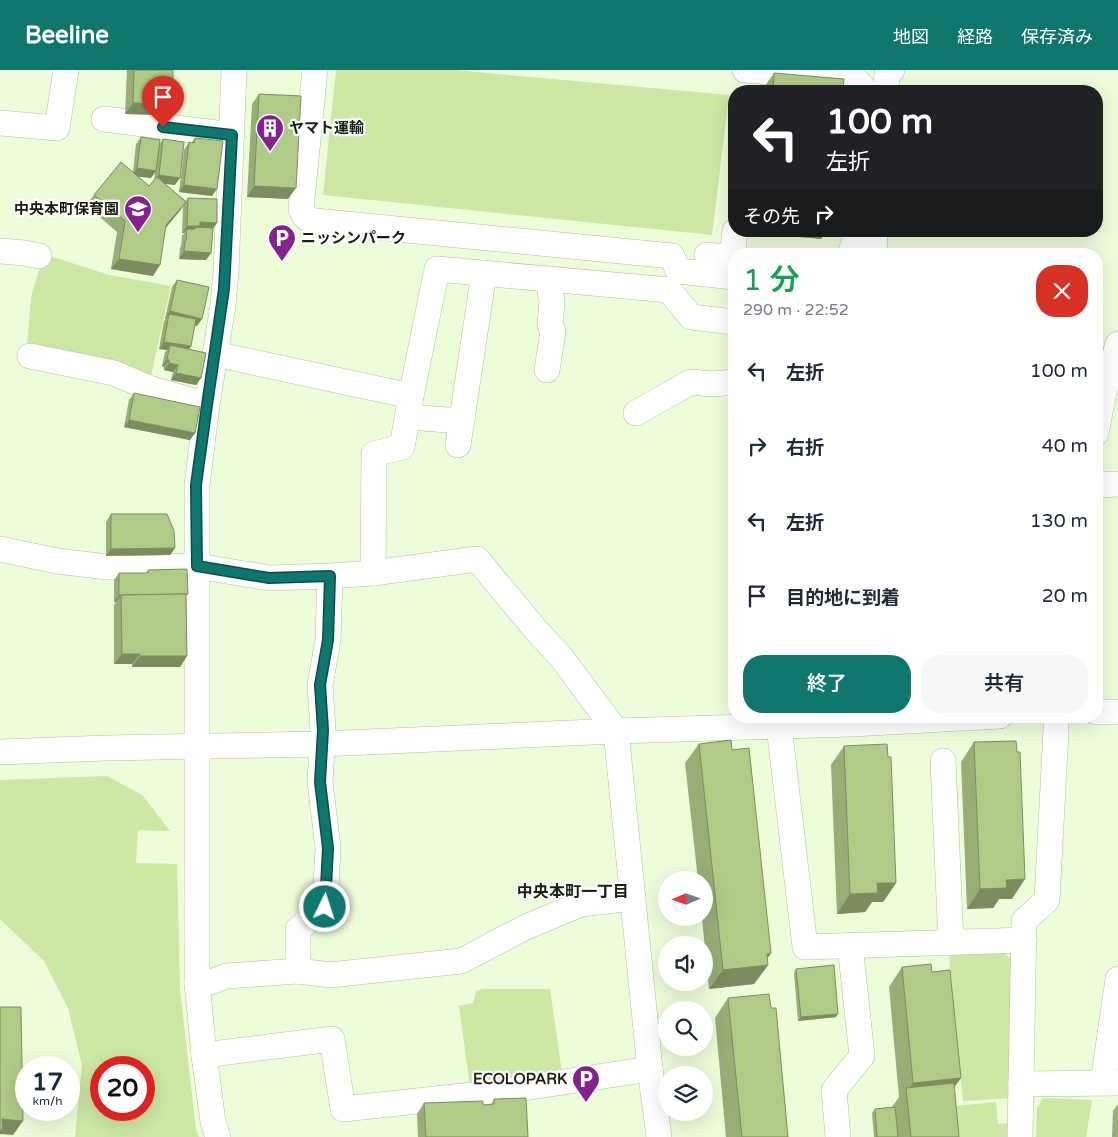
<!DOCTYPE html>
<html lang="ja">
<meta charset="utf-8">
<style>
:root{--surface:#fff;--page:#f6f6f7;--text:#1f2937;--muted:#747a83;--accent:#0f766e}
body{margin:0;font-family:"Varela Round","Noto Sans JP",sans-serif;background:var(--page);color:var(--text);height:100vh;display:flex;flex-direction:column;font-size:19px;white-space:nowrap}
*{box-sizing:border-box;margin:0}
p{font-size:16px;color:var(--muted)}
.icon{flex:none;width:28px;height:28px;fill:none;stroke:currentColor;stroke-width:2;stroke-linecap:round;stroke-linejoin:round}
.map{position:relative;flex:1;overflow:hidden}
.drawer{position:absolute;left:728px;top:178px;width:375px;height:475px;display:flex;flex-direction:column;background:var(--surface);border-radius:20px;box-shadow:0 5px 20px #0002}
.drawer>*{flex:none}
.hud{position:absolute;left:728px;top:15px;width:375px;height:152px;border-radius:20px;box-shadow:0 5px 20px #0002;background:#202124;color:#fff;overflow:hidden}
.needle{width:32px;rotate:268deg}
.buttons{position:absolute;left:658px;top:801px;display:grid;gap:10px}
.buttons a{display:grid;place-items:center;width:55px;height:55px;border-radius:50%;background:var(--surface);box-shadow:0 5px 20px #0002;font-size:25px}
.speed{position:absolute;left:15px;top:986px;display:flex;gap:10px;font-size:25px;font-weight:700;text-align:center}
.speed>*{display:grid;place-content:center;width:65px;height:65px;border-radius:50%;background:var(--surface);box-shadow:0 5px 20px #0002;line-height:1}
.speed small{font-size:12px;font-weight:400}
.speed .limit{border:8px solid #d22;background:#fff;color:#111}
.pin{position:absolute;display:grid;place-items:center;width:42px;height:42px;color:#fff;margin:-51px -21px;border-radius:50% 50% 50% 0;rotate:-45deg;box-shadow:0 0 5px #0007}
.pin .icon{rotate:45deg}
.me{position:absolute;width:55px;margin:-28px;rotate:4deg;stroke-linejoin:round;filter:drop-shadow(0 0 4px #0008)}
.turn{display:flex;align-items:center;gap:18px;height:105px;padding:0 15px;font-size:22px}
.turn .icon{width:65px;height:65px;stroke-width:2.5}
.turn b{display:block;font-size:35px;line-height:42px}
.then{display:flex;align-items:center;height:48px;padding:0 15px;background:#0003;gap:10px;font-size:19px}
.round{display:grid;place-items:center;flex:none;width:52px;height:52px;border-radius:20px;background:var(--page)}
.headline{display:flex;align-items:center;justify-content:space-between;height:85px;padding:0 15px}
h1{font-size:30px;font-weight:600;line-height:38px;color:#1e9e55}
.action{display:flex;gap:10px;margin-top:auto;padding:10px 15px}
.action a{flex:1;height:58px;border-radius:20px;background:var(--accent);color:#fff;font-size:20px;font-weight:600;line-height:58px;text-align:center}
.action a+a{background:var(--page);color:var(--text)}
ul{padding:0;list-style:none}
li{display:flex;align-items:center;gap:15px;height:75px;padding:0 15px}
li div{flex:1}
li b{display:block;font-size:19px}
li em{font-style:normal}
header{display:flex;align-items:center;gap:30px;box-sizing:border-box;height:70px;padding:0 25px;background:var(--accent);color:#fff}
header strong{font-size:24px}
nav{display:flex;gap:28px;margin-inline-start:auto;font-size:18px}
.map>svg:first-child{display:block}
.green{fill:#cde7a5;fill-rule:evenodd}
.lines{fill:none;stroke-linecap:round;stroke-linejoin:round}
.minor-casing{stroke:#b2c09e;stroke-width:26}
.minor{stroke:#fff;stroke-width:25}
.wall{fill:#97ae75;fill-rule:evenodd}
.shaded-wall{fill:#7b8d5f}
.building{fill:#b0ca88;stroke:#7b8d5f}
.route-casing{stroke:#0a4d48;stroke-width:12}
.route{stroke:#0f766e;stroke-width:9}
.labels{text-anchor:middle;stroke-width:4.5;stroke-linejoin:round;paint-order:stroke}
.poi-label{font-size:15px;font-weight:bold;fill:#191e11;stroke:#fff;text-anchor:start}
.neighbourhood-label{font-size:16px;font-weight:bold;fill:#191e11;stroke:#fff}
</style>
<header>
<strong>Beeline</strong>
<nav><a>地図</a><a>経路</a><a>保存済み</a></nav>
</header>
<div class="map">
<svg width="1118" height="1067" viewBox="0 0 1118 1067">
<rect width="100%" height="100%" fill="#edfcd9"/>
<g class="green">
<path d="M336,0h118l275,25 -17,140 -389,-40z"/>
<path d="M44,184l65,21 62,11 -21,94 -123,-31 4,-52z"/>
<path d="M107,706l35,19 28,36 -32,-1 -2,33 41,1 3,125 11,98 5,42 3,8h-124l7,-72 -14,-57 -24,-47 -44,-42v-139zM101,998h43v42h-43z"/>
<path d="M1002,881l10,9v138l-49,3 -14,-147z"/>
<path d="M483,919h67l12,84 -92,13 -11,-80 14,-3 3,-12z"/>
<path d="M1043,1028l49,2 -6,37h-50l1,-29z"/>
<path d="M996,1032l2,22 12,-1v14h-61l-3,-30z"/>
</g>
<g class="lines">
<g class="minor-casing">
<g id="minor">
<path d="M315,0l-14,139c4,9 5,10 14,12l357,35 6,15 56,6"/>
<path d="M745,0l110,9 11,12"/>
<path d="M886,21l1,-18 5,-3"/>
<path d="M104,49l128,16"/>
<path d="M0,53l57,5 9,-58"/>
<path d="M0,181l25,2 14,3"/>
<path d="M850,184l4,-11 1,-12"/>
<path d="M874,184l1,-23"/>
<path d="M707,185l27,3"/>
<path d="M732,188l3,-27"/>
<path d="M215,284l196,42"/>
<path d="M30,286l84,17 35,15 58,17"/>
<path d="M547,300l6,-39 -3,-6 2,-24 -2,-9v-13"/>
<path d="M636,343l55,-31 21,2 22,-2"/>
<path d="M408,347l54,4"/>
<path d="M1096,363l8,-41 14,-48"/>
<path d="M458,375l26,-172"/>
<path d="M1096,415l22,-1"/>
<path d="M0,479l57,12 50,6 90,-1 72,12 61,-2 43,-3 104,-14 59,71 25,27 55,74 34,338 9,68"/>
<path d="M373,503l1,-119 28,-7 9,-51 26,-127 232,21 22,27 43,5"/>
<path d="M1096,642h22"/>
<path d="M779,656l26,221 219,-7"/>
<path d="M0,682l106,-4 215,-4 295,-13 235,-7 149,-8"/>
<path d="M943,691l8,181"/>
<path d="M298,901v-42l27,-22 3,-59 -8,-66 3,-52 -3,-45 8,-45 2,-64"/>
<path d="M197,913l14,-1 15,-6 72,-5 32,4 131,-14 65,-34 55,-23 52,-6"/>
<path d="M204,985l128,-16 11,70 148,-16 159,-24"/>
<path d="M1103,1013l15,-104"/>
<path d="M1021,1014l97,-1"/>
<path d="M218,1067l-5,-15 -9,-67 -7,-72v-498l10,-80 16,-100 3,-33 8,-202"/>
<path d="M838,1067l-4,-47 28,-34 -12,-111"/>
<path d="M1020,1067l4,-216 23,-21 9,-170v-14"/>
</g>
</g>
<use href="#minor" class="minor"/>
</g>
<g class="wall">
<path d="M127,0h46l-8,45 -40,-1z"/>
<path d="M774,3l69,18h-79l1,-5z"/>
<path d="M259,24l29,105 -41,-2 5,-93z"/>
<path d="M141,67l18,8 4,-6 12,46 -10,-1 21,17 2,-3 25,30 -2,25 -5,7 -27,-1 1,-11 1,-2 1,-10 2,-3h-2l1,-27 -17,21 -13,49 -42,-7 6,-37 -31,-27 8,-10 39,-23 3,-28zM155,102l-1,8 -5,6 -11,-10 13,2z"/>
<path d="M195,68l17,58 -33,-4 5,-42 5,-8 2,1z"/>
<path d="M177,210l20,46 -2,-1 -6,24 12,29 -5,7 -25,-5 2,-8 -9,-2v-3l-2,-1 3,-14 2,-2 -8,-1 5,-28 2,-2h-1l7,-32z"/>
<path d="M134,323l61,40 -5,7 -66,-13 5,-27z"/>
<path d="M111,444l64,34 -5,7 -64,1v-34z"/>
<path d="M148,500l40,24 -2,2 1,60 -7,11h-48v-3h-18v-59l2,-3h-2v-22l5,-7h27z"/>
<path d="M974,672l38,157h-13l-6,9 -26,1 -6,-147z"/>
<path d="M699,674l33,6 36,215 -14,19 -45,5 -7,-71h2v-38h-6l-13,-117z"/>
<path d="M844,676l52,137 -13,19h-11l-7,10 -28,2 -6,-149z"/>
<path d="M902,897l30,5 29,106 -7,9 5,50h-85l-2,-24 3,-4 17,-2 7,-10 -10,-110z"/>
<path d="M796,899l40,48 -38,4 -4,-48z"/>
<path d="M728,928l60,139h-62l-11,-119z"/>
<path d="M494,1029l34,38h-110l-1,-23 7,-11 67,2z"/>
<path d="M1118,1034v33h-6l1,-26z"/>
</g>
<g class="shaded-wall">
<path d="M133,33l39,1 -7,11 -40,-1z"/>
<path d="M137,98l19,3 -5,7 -19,-2z"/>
<path d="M159,105l21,3 -5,7 -21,-3z"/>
<path d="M184,115l33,4 -5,7 -33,-4z"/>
<path d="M254,116l42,2 -8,11 -41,-2z"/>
<path d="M186,132l-7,10 -20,24 7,-11z"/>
<path d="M200,152l17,1 -5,7 -17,-1v-2l-4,6 -4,-4 -3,4h-2l5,-7z"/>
<path d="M753,161h74l-6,8 -69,-6z"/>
<path d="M184,181l27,2 -5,7 -27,-1z"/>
<path d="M119,189l41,6 -7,11 -42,-7z"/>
<path d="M170,241l32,8 -5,7 -29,-7 1,-5 -3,5h-1z"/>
<path d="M164,272l27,4 -5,8 -16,-9 -3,5 -8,-1z"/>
<path d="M167,289l2,1 -5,7 -2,-1z"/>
<path d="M169,293l9,2 -5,7 -9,-2z"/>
<path d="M176,303l25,5 -5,7 -25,-5z"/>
<path d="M129,350l66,13 -5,7 -66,-13z"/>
<path d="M175,478l-5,7 -64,1 5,-7z"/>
<path d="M119,525h2l-5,7h-2z"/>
<path d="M122,584h18l-8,10h-18z"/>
<path d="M140,586h47l-7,11h-48z"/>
<path d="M1025,809l-13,20h-13l-6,9 -26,1 13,-20 26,-9z"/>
<path d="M877,813h19l-13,19h-11l-7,10 -28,2 13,-20z"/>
<path d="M771,883l-8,13 5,-1 -14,19 -45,5 14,-19 44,-16z"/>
<path d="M838,944l-2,3 -38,4 3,-4z"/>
<path d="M961,1008l-14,19 -41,-4 7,-10z"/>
<path d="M2,1049l21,2 -10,14 -13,-1v-11z"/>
</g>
<g class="building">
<path d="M134,0h39l-1,34 -39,-1z"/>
<path d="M774,3l70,6 -1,12h-70z"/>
<path d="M259,24l42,2 -5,92 -42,-2z"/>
<path d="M141,67l19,3 -4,31 -19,-3z"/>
<path d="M195,68l28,3 -6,48 -33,-4 5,-43 5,1z"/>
<path d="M163,69l21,3 -4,36 -21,-3z"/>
<path d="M121,92l28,24 8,-9 29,25 -20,23 -6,40 -41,-6 6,-38 -31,-26z"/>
<path d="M188,128l29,1v24l-17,-1v4h-13z"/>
<path d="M195,157l18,1 -2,25 -27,-2 1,-10h1l1,-12h8z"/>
<path d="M177,210l32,7 -7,32 -32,-8z"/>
<path d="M169,244l27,5 -5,27 -27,-4z"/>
<path d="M170,275l36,8 -5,25 -25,-5 2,-8 -9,-2v-3l-2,-1z"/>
<path d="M134,323l66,14 -5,26 -66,-13z"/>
<path d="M111,444h56l7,17 1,17 -64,1z"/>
<path d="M187,499l1,25 -69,1v-22h29v-3z"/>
<path d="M186,524l1,62h-47v-2h-18l-1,-59z"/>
<path d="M731,670l1,10 17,-2 22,205 -4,1 1,11 -45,5 -24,-226z"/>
<path d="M1016,671l1,11h3l5,127 -19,1 1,8 -27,1 -6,-147z"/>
<path d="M887,674l1,13h3l5,126h-19l1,10 -28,1 -6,-148z"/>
<path d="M931,894l1,8 18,-2 11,108 -48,5 -11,-116z"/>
<path d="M834,895l4,49 -37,3 -5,-48z"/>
<path d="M769,924l2,14h5l12,129h-46l-14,-139z"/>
<path d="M0,937h21l2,114 -21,-2 1,11h-3z"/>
<path d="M954,1013l5,54h-48l-5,-49z"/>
<path d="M526,1028l2,39h-102l-2,-34 59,-2v4l11,-1v-5z"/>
<path d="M895,1037l3,30h-21l-2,-28z"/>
</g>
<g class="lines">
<g class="route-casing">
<path id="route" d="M163,57l69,8 -8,154 -17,116 -11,80 1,81 72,12 61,-2 -2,64 -8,45 3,45 -3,52 8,66 -3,59"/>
</g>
<use href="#route" class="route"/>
</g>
<defs>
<g id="building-pin" transform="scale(1.4375)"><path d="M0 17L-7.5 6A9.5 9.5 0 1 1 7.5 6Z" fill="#83238d" stroke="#fff"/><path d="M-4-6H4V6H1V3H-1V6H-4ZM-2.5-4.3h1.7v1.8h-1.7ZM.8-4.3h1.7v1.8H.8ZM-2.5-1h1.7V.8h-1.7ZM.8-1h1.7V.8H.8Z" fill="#fff"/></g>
<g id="school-pin" transform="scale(1.4375)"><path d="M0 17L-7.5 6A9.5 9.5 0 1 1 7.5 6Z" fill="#83238d" stroke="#fff"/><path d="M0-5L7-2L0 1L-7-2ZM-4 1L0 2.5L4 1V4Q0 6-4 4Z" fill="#fff"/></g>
<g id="parking-pin" transform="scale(1.4375)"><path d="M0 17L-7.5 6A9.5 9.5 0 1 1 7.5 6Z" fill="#83238d" stroke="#fff"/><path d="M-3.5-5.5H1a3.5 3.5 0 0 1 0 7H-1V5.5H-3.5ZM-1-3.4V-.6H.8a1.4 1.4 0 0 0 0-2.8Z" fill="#fff"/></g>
</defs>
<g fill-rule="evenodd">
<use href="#building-pin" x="270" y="58"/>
<use href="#school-pin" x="138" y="139"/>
<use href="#parking-pin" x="282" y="168"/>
<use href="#parking-pin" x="586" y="1009"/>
</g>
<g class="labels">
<g class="poi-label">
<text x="289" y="63">ヤマト運輸</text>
<text x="119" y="144" text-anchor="end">中央本町保育園</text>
<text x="301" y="173">ニッシンパーク</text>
<text x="567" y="1014" text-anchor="end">ECOLOPARK</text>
</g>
<g class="neighbourhood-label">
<text x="573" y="827">中央本町一丁目</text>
</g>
</g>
</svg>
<div class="buttons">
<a><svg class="needle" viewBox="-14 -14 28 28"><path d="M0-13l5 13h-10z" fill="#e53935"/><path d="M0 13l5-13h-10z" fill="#747a83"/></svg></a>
<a><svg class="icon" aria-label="sound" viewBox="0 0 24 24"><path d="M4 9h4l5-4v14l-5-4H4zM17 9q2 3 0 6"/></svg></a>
<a><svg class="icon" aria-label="search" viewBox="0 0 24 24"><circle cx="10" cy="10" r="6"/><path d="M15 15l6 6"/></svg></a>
<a><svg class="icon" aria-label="layers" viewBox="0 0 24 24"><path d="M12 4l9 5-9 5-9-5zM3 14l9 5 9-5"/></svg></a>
</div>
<div class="speed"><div>17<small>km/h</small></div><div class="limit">20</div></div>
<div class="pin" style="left:163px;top:57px;background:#d93025"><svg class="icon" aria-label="arrive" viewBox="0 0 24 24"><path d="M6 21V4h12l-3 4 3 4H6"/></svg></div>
<svg class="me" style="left:325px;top:837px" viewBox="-20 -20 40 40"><circle r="17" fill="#0f766e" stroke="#fff" stroke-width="3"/><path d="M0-11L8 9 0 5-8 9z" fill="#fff"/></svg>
<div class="hud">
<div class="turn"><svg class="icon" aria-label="left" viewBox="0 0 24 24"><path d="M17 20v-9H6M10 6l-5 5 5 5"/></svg><div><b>100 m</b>左折</div></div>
<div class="then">その先<svg class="icon" aria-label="right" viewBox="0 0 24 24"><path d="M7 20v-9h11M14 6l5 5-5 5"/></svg></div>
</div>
<section class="drawer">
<div class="headline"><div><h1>1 分</h1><p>290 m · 22:52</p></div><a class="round" style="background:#d93025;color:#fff"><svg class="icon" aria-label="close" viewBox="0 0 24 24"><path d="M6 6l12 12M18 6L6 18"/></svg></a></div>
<ul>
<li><svg class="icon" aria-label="left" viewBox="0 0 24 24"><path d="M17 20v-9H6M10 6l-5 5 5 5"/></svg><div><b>左折</b></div><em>100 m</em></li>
<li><svg class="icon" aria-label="right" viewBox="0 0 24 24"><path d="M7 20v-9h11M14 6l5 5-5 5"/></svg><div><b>右折</b></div><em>40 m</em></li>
<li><svg class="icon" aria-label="left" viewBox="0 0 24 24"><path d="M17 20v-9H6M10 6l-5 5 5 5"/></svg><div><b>左折</b></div><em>130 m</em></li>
<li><svg class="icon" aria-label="arrive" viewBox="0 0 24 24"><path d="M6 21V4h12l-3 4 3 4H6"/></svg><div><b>目的地に到着</b></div><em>20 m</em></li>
</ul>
<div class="action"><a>終了</a><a>共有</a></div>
</section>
</div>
